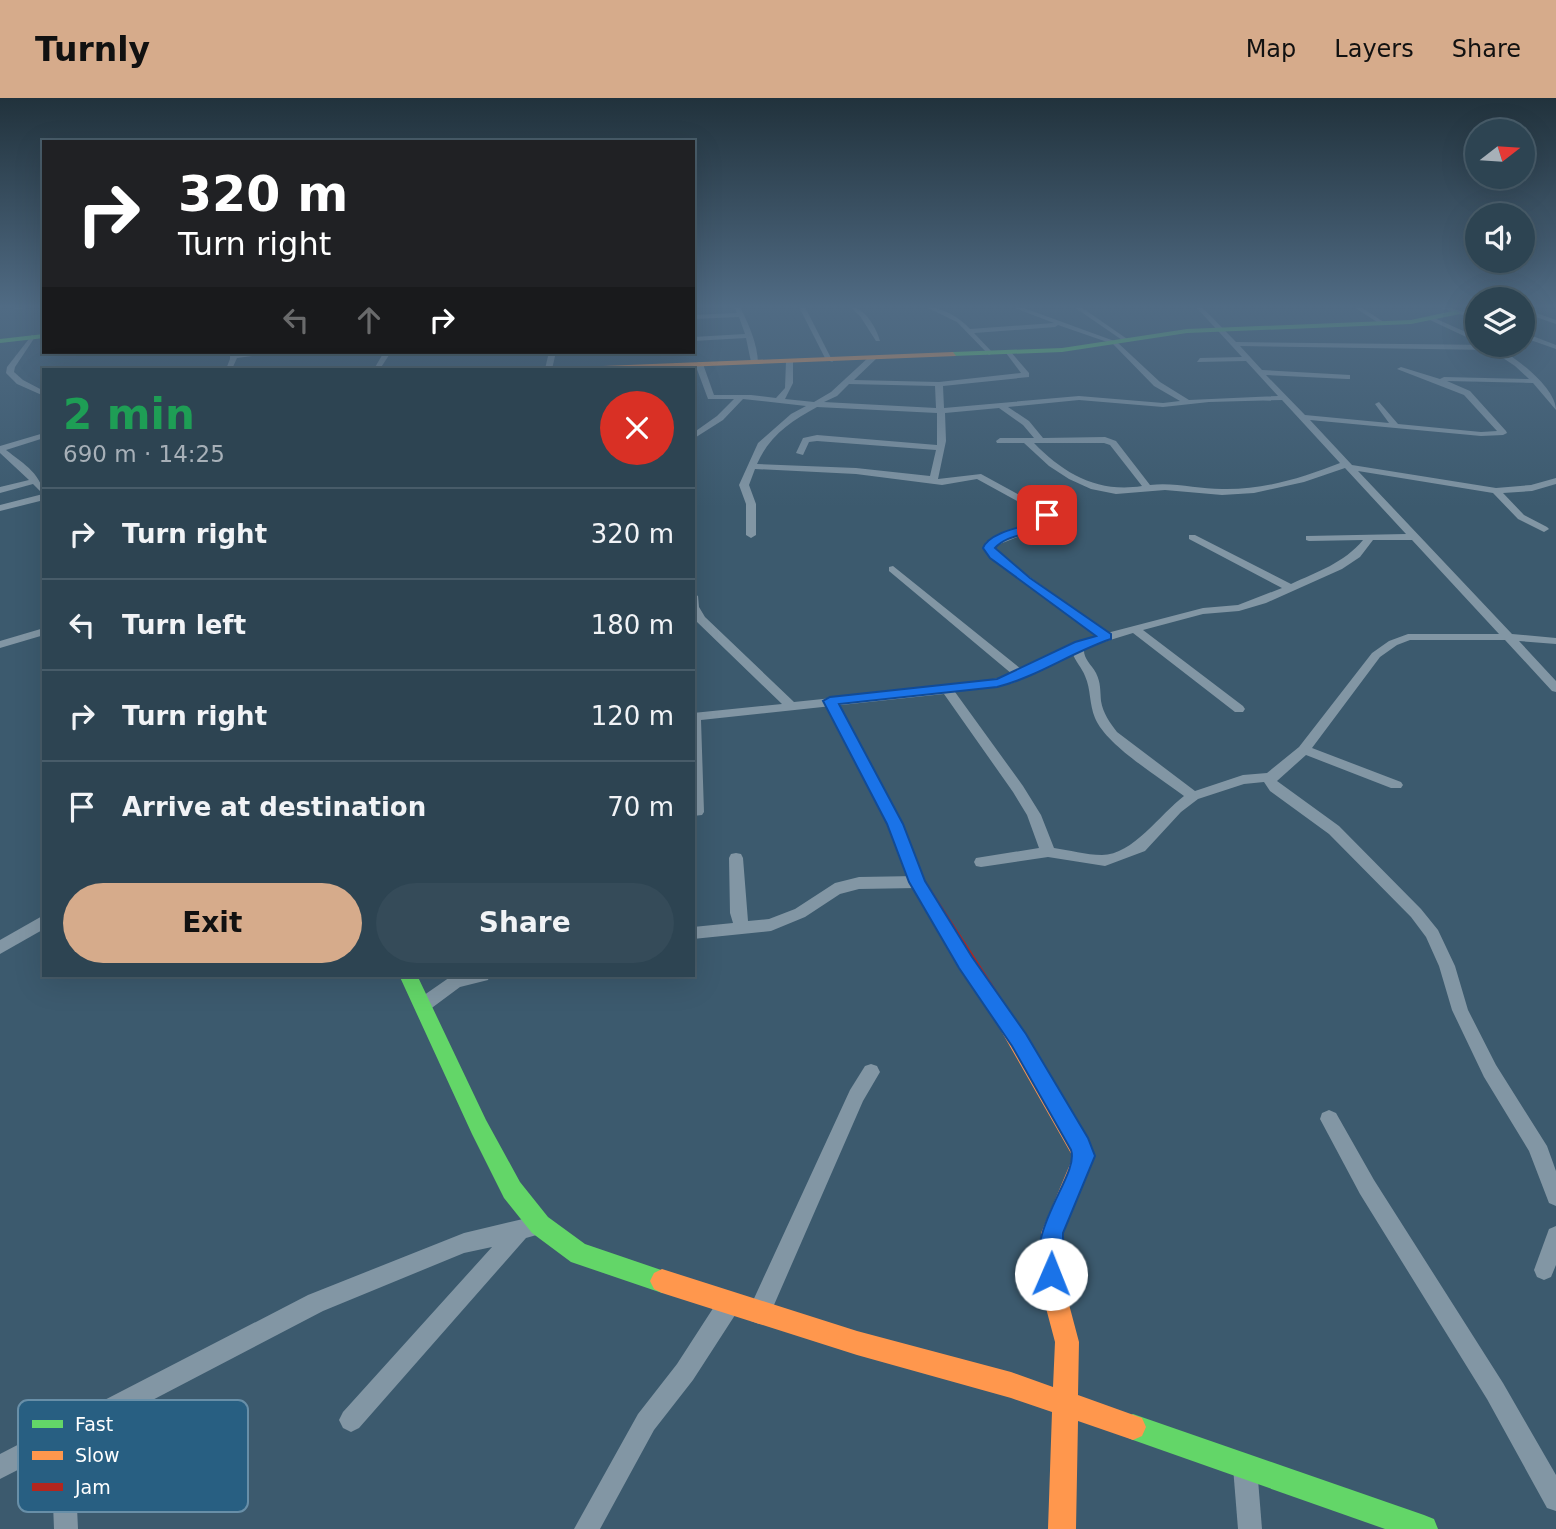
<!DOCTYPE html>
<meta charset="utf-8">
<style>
:root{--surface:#2d4452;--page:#354b59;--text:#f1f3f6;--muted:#a7b0b8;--line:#485c69;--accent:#d6ab8b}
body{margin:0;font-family:"DejaVu Sans",sans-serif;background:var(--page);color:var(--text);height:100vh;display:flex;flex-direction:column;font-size:26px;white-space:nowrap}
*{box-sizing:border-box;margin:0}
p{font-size:23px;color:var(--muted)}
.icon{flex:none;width:38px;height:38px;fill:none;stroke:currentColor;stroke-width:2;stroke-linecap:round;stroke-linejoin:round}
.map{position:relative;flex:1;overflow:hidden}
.details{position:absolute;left:42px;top:270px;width:653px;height:609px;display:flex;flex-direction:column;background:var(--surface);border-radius:0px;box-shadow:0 7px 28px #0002,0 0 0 2px var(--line)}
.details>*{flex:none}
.top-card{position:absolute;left:42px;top:42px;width:653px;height:214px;border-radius:0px;box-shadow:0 7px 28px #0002,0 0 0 2px var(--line);background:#202124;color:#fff;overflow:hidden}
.needle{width:46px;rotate:73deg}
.buttons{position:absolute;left:1465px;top:21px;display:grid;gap:14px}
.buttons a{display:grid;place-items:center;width:70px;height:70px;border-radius:50%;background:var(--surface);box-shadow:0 7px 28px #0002,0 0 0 2px var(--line);font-size:35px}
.pin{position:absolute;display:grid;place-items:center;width:60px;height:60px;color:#fff;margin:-30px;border-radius:14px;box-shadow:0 4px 10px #0006}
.me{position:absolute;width:77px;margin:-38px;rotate:1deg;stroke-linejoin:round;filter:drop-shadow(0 0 5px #0008)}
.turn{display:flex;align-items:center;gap:24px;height:147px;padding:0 21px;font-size:32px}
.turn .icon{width:91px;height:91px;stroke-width:2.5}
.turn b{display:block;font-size:49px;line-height:60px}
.lanes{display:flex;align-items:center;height:66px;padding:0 21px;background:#0003;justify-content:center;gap:35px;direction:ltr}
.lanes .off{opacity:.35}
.round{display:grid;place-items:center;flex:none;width:74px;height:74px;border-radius:37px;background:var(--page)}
.summary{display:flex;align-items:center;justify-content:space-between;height:119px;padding:0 21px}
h1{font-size:42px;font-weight:600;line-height:52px;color:#1e9e55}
.cta{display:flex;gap:14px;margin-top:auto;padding:14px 21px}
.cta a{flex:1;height:80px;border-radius:42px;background:var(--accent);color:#111;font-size:28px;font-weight:600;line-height:80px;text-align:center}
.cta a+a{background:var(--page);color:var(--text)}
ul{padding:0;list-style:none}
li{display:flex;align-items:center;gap:21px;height:91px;padding:0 21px;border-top:2px solid var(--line)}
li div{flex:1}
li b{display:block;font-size:26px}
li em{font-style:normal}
header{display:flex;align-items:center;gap:42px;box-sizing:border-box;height:98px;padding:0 35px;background:var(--accent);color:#111}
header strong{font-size:33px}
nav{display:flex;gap:38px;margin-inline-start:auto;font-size:24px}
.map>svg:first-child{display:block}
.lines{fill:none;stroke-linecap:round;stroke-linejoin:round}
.street{fill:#8296a4;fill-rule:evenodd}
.fast{fill:#63d668;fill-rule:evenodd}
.slow{fill:#ff974d;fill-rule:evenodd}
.jam{fill:#b3261e;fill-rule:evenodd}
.route{fill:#1a73e8;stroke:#114b97;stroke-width:2}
.key{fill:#285f82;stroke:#688fa8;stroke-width:2}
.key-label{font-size:19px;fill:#fff}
</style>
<header>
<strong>Turnly</strong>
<nav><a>Map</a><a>Layers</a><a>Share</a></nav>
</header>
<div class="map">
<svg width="1556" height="1431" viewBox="0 0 1556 1431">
<rect width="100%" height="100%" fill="#3c5a6e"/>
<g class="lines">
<g class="street">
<path d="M12,209h28l-25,2z"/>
<path d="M734,209h6c8,16 18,37 18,57l-7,-2 -5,-24 -53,3v-4l52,-3 -6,-17 -46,2v-4l44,-2z"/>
<path d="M799,209h6l28,55 -7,-2z"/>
<path d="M850,209c15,0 27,22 30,34h-4l-16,-25z"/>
<path d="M926,209c16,0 33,10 44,22l84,-6 -42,-16h9l96,35 43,40 29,18 89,-4 -32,-35 -49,1 3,-4 42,-1 -46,-50h6l34,35 256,3c20,9 64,42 64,65l-23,-27 -86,-2 23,10 36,40 1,2 -4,2 -22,1 -171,-16 42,45 144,23 35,-3 25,-7v6l-24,7 -29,2 21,22 23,12 2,2 -5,3 -26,-13 -25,-26 -135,-22 154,163 44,4v6l-37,-3 37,40v11l-4,-1 -47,-51h-95l-13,5 -17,12 -68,91 89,34 2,3 -2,3h-10l-85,-33 -29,26 62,45 82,83 17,21 17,36 13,44 28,55 51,81 9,25v35l-7,-3 -20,-52 -45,-74 -32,-67 -13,-44 -13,-29 -15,-20 -82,-83 -59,-43 -6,-9 -20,2 -46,15 -17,13 -36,39 -40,15 -57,-9 -67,10 -5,-1 -2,-4 2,-4 63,-10 -12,-33 -14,-23 -69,-98 -243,26 3,92 -2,3 -9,1v-103l89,-9 -86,-83 -3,-5v-23l5,3 1,11 6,10 89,85 153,-16 59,-9 6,-3 -123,-103v-4l4,-1 128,103 36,-18 40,-16 -107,-77 -6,-10 2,-6 57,-23 -6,-7 -60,-33 -35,6 -86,-11 -101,-5 -6,16 7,19v31l-5,3 -5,-3v-31l-7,-19 19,-42 33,-29 15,-8 -63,-7 -20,21 -30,19v-6l24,-17 17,-17h-26l-13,-35 4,-2 4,2 11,31h37l25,3 9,-10 1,-27 7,-2v24l-8,16 29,3 17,-10 39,-36 7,2 -23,22 85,2 82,-9 -15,-20 4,-2 19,22v4l-86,9 1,22 135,-12 84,7 17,-2 -26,-15 -41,-42 -55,-19 -3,2 -81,6 19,20 -4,2 -32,-33zM1240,248l251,4 24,16 14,13 -85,-2 -4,2 -39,-12 -4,2 67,26 33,36 -16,1 -83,-8 -19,-22 -4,2 14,19 -84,-8 -39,-40 81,4h3v-4l-88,-5zM849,286l86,2 1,22 -112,-6 13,-6zM1079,302l84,7 46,-5 73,-2 58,63c-38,15 -77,27 -118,26 -24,0 -48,-7 -72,-4l-34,-44 -11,-4 -62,1 -14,-17 -21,-14zM817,309l120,6v32l-120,-10 -14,3 -7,15 7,2 6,-13 8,-1 119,9 -6,26 -74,-8 -99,-4c12,-28 34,-43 60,-57zM999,310l24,17 11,13h-34l-4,3 1,2h27l25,23 20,13 22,10 25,5 49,-4 57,5 32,-2 50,-11 41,-14 61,66 -100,2v4l3,1 54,-1c-19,23 -46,32 -72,44l-96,-49h-6v4l93,49 -44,17 -35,3 -96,25 -109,-79 -4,-6 1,-2 50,-20 8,-7 -10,-11 -62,-34 -43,5 8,-38 -1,-28zM1034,345h70l6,2 32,41c-44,7 -78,-12 -108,-43zM1373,442h39l87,94h-91l-19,7 -17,12 -73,94 -32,26 -24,2 -48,16 -78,-59c-7,-9 -14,-19 -16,-31 -1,-10 0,-18 -5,-28 -5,-9 -13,-14 -12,-25l49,-15 102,79h8l2,-3 -2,-3 -100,-76 60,-16 36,-3 27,-8 76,-34 18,-12zM1072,554c3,9 10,16 13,24 6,13 4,28 10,42 11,27 64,59 89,78 -24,18 -51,59 -82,59 -16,0 -33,-5 -48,-7l-13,-33 -18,-29 -68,-94 58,-9z"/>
<path d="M1074,209h7l49,34 -5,1z"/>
<path d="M1354,209h7l24,16 -5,1z"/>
<path d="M1439,209h9l29,9v4z"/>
<path d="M1522,210l34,12v4l-34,-12z"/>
<path d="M1432,219l45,20v5l-47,-22z"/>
<path d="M1522,234l34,13v4l-34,-12z"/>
<path d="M32,237l3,2 -20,30 -1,5 9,8 21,11v5l-27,-12 -11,-11 1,-6z"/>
<path d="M230,254h6l1,2 46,-2 -46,6 -5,11h-6l4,-10z"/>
<path d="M384,254h7l-11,17h-6z"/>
<path d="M549,254h7l-4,17h-7z"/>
<path d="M44,335v5l-38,12c18,14 38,25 38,50l-44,11v-6l43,-11 -10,-10 -33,9v-6l29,-7 -29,-27v-7z"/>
<path d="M44,530v7l-44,13v-7z"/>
<path d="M736,755l5,1 2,4 5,63 21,-2 26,-10 40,-26 24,-6 58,-1 5,2 3,4 -3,4 -5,2 -58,1 -19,5 -35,23 -34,14 -78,8v-12l40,-4 -3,-10 -1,-55 2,-4z"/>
<path d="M44,817v14l-44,25v-14z"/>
<path d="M453,877h37l-2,5 -28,7 -31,23 -6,2 -6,-2 -2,-5 2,-5z"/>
<path d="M871,966l6,2 3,6 -17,29 -96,220 -8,3 -8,-3 -3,-8 3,-8 99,-215 15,-24z"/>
<path d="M1329,1012l7,3 38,67 129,203 53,92v36l-9,-3 -60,-109 -127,-205 -40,-75 2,-6z"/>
<path d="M540,1117l7,3 3,7 -3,7 -21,6 -167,190 -8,4 -8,-4 -4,-8 4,-8 149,-165 -28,6 -141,58 -249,130 4,88h-24l-3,-76 -51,26v-25l308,-159 156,-62z"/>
<path d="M1556,1128v39l-5,12 -7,3 -7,-3 -3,-7 15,-41z"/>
<path d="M729,1195l8,3 3,8 -3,8 -44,68 -39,50 -54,99h-26l64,-115 39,-50 44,-68z"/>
<path d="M1245,1357l8,4 4,8 5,62h-24l-5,-62 4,-8z"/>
</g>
<g class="fast">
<path d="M1457,212l3,4 -49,10 -224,9 -125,19 -109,4 -4,-2 4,-2 109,-4 125,-19 224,-9z"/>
<path d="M44,236v4l-44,5v-4z"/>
<path d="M399,877h18l69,145 34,62 28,35 37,27 85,29 4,8 -4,8 -8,4 -91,-31 -39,-29 -28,-35 -32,-64z"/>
<path d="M1133,1316l291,101 10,4 4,10h-53l-252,-89 -9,-4 -4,-9 4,-9z"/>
</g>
<g class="slow">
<path d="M953,254l3,4 -323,13h-59l4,-2z"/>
<path d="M1006,916l7,2 82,140 -32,77 3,60 13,49 -1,53 64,23 4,9 -4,9 -9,4 -55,-19 -2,108h-28l4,-117 -41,-14 -154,-43 -195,-62 -8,-4 -4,-8 4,-8 8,-4 195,62 154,41 42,15 2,-45 -13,-49 -1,-60 32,-76 -77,-135 3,-6z"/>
</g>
<path class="jam" d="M830,599l7,4 66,124 22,55 88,136 3,6 -3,6 -7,2 -7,-2 -90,-146 -22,-57 -64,-124z"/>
</g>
<linearGradient id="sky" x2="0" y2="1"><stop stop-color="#21323c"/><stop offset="0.51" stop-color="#506b84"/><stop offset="1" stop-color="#506b84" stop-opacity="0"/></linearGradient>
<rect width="1556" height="409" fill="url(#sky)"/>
<path class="route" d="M1043,415h8l2,6c-15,17 -44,13 -58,29l35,30 81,56v5c-39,13 -74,38 -114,48l-158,17 64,120 22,57 47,76 54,77 62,104 7,18 -32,77v41l-3,8 -9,4 -8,-4c-21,-50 37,-107 28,-132l-59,-104 -53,-78 -50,-86 -22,-58 -64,-123 7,-4 167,-18 78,-37 21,-6 -106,-78 -7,-10c6,-16 40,-21 55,-26z"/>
<rect x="18" y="1302" width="230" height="112" rx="10" class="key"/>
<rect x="32" y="1322" width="31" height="8" fill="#63d668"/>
<rect x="32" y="1353" width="31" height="9" fill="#ff974d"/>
<rect x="32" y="1385" width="31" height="8" fill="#b3261e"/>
<g class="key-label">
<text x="75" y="1333">Fast</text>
<text x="75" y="1364">Slow</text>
<text x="75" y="1396">Jam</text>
</g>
</svg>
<div class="buttons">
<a><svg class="needle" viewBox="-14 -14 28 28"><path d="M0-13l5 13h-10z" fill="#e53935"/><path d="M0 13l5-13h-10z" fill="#a7b0b8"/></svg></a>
<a><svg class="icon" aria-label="sound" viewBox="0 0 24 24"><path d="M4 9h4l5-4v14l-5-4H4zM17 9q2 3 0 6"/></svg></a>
<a><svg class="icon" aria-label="layers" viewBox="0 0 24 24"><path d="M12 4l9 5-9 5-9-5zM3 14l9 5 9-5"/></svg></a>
</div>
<div class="pin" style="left:1047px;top:417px;background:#d93025"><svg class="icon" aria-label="arrive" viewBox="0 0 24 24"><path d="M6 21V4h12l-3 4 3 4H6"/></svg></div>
<svg class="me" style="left:1051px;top:1176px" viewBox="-20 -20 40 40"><circle r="19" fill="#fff"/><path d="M0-13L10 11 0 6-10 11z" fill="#1a73e8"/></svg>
<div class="top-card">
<div class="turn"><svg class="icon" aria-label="right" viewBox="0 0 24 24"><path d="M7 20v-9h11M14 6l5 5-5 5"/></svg><div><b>320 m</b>Turn right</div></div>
<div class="lanes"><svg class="icon off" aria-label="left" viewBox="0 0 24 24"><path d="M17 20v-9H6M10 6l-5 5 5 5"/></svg><svg class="icon off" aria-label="ahead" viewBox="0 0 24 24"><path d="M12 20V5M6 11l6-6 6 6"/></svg><svg class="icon" aria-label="right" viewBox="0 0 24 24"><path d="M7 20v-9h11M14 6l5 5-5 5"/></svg></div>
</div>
<section class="details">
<div class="summary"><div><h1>2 min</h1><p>690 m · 14:25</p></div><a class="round" style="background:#d93025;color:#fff"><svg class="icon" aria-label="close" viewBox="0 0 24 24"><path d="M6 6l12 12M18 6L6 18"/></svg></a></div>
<ul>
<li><svg class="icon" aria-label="right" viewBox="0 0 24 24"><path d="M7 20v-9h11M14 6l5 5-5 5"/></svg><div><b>Turn right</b></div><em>320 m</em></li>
<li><svg class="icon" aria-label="left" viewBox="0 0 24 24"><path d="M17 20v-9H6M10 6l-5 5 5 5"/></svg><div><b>Turn left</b></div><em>180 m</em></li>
<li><svg class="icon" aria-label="right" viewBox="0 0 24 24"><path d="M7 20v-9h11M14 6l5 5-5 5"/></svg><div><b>Turn right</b></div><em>120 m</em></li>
<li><svg class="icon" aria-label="arrive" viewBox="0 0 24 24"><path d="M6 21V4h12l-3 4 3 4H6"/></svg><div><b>Arrive at destination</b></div><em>70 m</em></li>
</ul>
<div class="cta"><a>Exit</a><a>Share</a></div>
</section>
</div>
